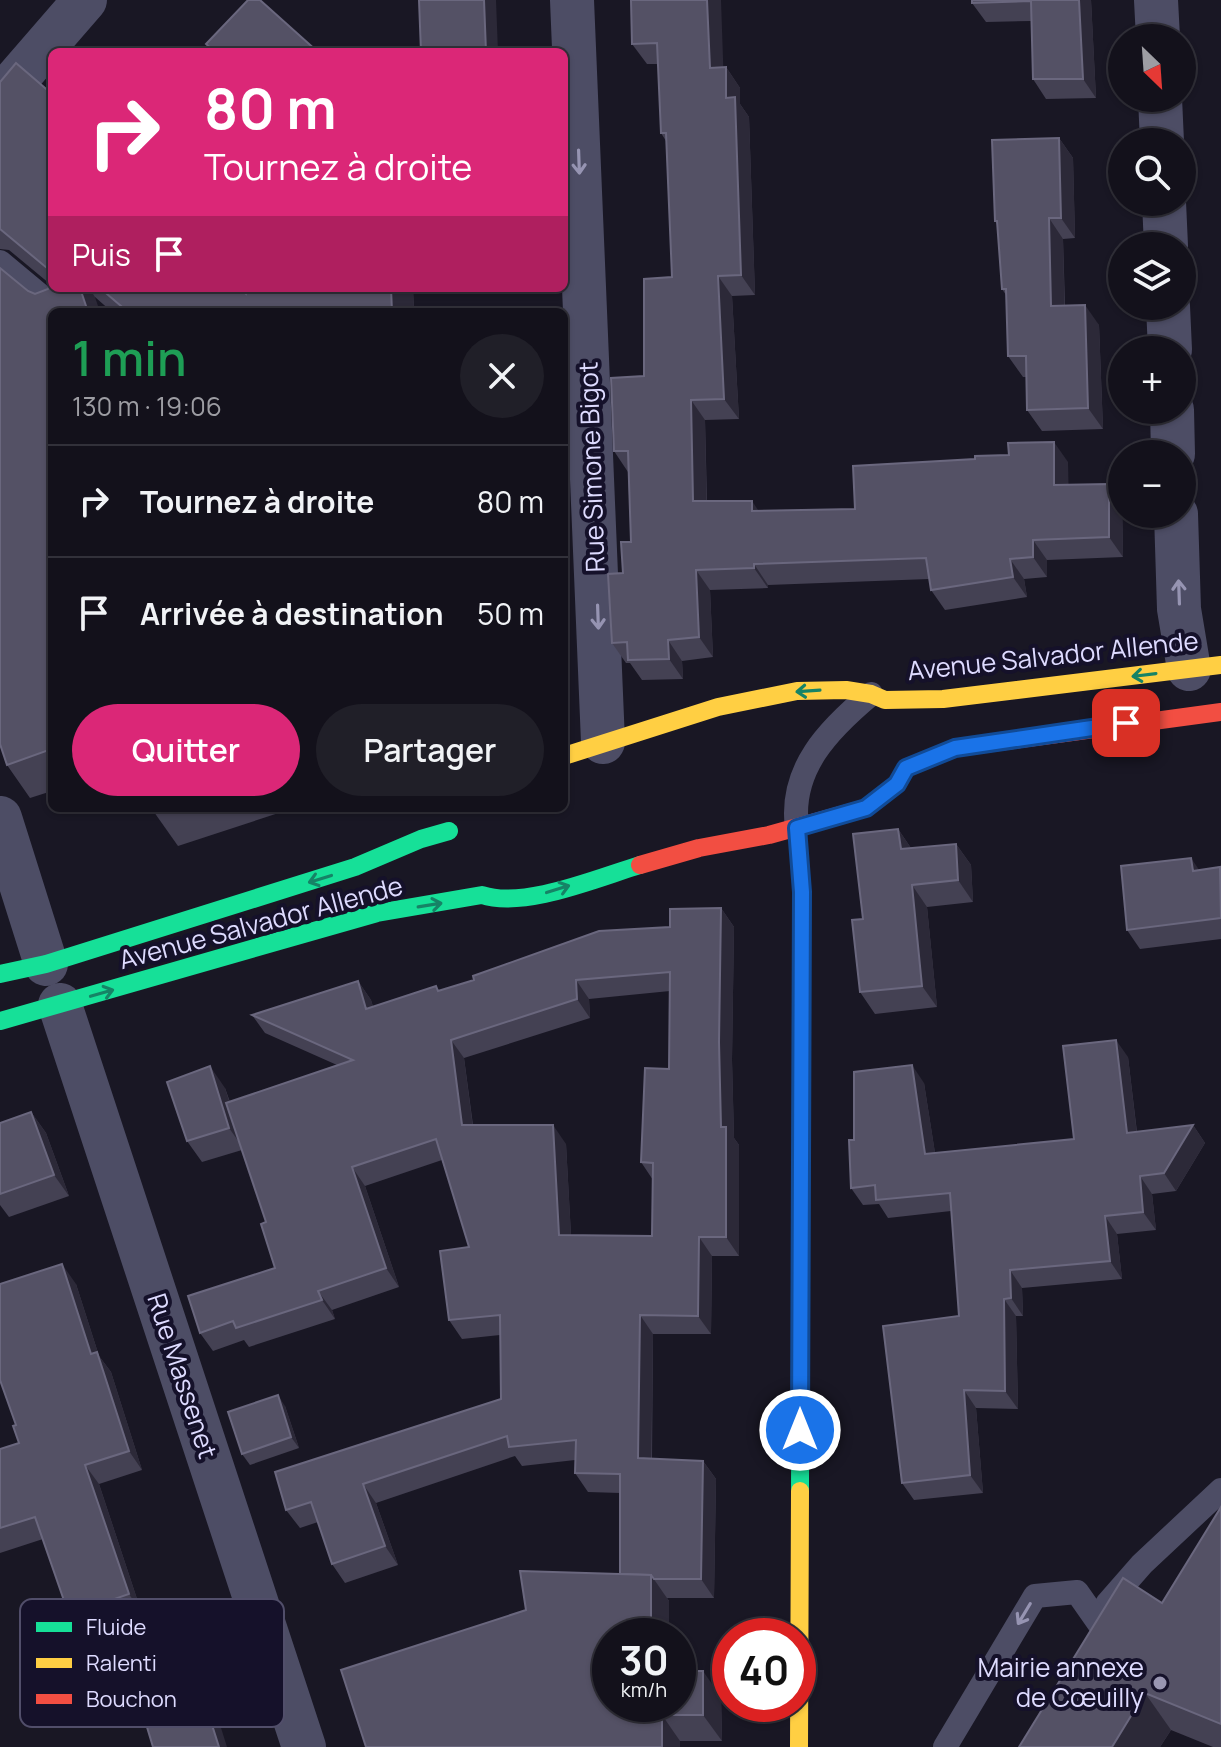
<!DOCTYPE html>
<html lang="fr">
<meta charset="utf-8">
<style>
:root{--surface:#13111b;--page:#201f28;--text:#f1f3f6;--muted:#9d9da3;--line:#32313a;--accent:#db2777}
body{margin:0;font-family:Manrope,sans-serif;background:var(--page);color:var(--text);height:100vh;display:flex;flex-direction:column;font-size:30px;white-space:nowrap}
*{box-sizing:border-box;margin:0}
p{font-size:26px;color:var(--muted)}
.icon{flex:none;width:44px;height:44px;fill:none;stroke:currentColor;stroke-width:2;stroke-linecap:round;stroke-linejoin:round}
.map{position:relative;flex:1;overflow:hidden}
.panel{position:absolute;left:48px;top:308px;width:520px;height:504px;display:flex;flex-direction:column;background:var(--surface);border-radius:12px;box-shadow:0 2px 6px #0004,0 0 0 2px var(--line)}
.panel>*{flex:none}
.hud{position:absolute;left:48px;top:48px;width:520px;height:244px;border-radius:12px;box-shadow:0 2px 6px #0004,0 0 0 2px var(--line);background:#db2777;color:#fff;overflow:hidden}
.needle{width:52px;rotate:155deg}
.controls{position:absolute;left:1108px;top:24px;display:grid;gap:16px}
.controls a{display:grid;place-items:center;width:88px;height:88px;border-radius:50%;background:var(--surface);box-shadow:0 2px 6px #0004,0 0 0 2px var(--line);font-size:40px}
.speed{position:absolute;left:592px;top:1618px;display:flex;gap:16px;font-size:40px;font-weight:700;text-align:center}
.speed>*{display:grid;place-content:center;width:104px;height:104px;border-radius:50%;background:var(--surface);box-shadow:0 2px 6px #0004,0 0 0 2px var(--line);line-height:1}
.speed small{font-size:20px;font-weight:400}
.speed .limit{border:12px solid #d22;background:#fff;color:#111}
.pin{position:absolute;display:grid;place-items:center;width:68px;height:68px;color:#fff;margin:-34px;border-radius:16px;box-shadow:0 4px 12px #0006}
.me{position:absolute;width:88px;margin:-44px;rotate:0deg;stroke-linejoin:round;filter:drop-shadow(0 0 6px #0008)}
.turn{display:flex;align-items:center;gap:28px;height:168px;padding:0 24px;font-size:36px}
.turn .icon{width:104px;height:104px;stroke-width:2.5}
.turn b{display:block;font-size:56px;line-height:68px}
.then{display:flex;align-items:center;height:76px;padding:0 24px;background:#0003;gap:16px;font-size:30px}
.round{display:grid;place-items:center;flex:none;width:84px;height:84px;border-radius:42px;background:var(--page)}
.summary{display:flex;align-items:center;justify-content:space-between;height:136px;padding:0 24px}
h1{font-size:48px;font-weight:600;line-height:60px;color:#1e9e55}
.action{display:flex;gap:16px;margin-top:auto;padding:16px 24px}
.action a{flex:1;height:92px;border-radius:48px;background:var(--accent);color:#fff;font-size:32px;font-weight:600;line-height:92px;text-align:center}
.action a+a{background:var(--page);color:var(--text)}
ul{padding:0;list-style:none}
li{display:flex;align-items:center;gap:24px;height:112px;padding:0 24px;border-top:2px solid var(--line)}
li div{flex:1}
li b{display:block;font-size:30px}
li em{font-style:normal}
.map>svg:first-child{display:block}
.lines{fill:none;stroke-linecap:round;stroke-linejoin:round}
.lane{stroke:#4d4d65;stroke-width:24}
.street{stroke:#4d4d65;stroke-width:44}
.fast{stroke:#16e098;stroke-width:18}
.slow{stroke:#ffcf43;stroke-width:18}
.jam{stroke:#f24e42;stroke-width:18}
.wall{fill:#444153;fill-rule:evenodd}
.shaded-wall{fill:#2c2938}
.building{fill:#545165;stroke:#6a677e;stroke-width:2;fill-rule:evenodd}
.oneway{stroke:#9694b2}
.oneway2{stroke:#168366}
.route-casing{stroke:#114b97;stroke-width:20}
.route{stroke:#1a73e8;stroke-width:14}
.poi-dot{fill:#9996b2;stroke:#15112a;stroke-width:3}
.labels{text-anchor:middle;stroke-width:8;stroke-linejoin:round;paint-order:stroke}
.street-label{font-size:26px;fill:#dedbff;stroke:#15112a}
.poi-label{font-size:26px;fill:#dedbff;stroke:#15112a;text-anchor:end}
.key{fill:#15112a;stroke:#514e6a;stroke-width:2}
.key-label{font-size:22px;fill:#dedbff}
</style>
<div class="map">
<svg width="1221" height="1747" viewBox="0 0 1221 1747">
<rect width="100%" height="100%" fill="#191724"/>
<g class="lines">
<g class="lane">
<path d="M0,262l60,50"/>
<path d="M797,828c-8,-59 32,-99 74,-134"/>
<path d="M1107,1604l35,-40 79,-74"/>
<path d="M945,1747l90,-151 42,-4 28,40 -8,14"/>
</g>
<g class="street">
<path d="M572,0l31,742"/>
<path d="M1156,0l2,38"/>
<path d="M0,98l85,-98"/>
<path d="M1160,98l2,44"/>
<path d="M1164,202l2,44"/>
<path d="M1168,306l2,44"/>
<path d="M1172,410l1,44"/>
<path d="M1176,514l3,95 10,60"/>
<path d="M0,818l46,146"/>
<path d="M60,1005l244,742"/>
</g>
<g class="fast">
<path d="M797,828l5,64 -2,599"/>
<path d="M0,974l46,-10 309,-97 66,-28 28,-8"/>
<path d="M0,1021l377,-108 105,-18c42,14 115,-17 158,-30"/>
</g>
<g class="slow">
<path d="M564,756l154,-49 79,-16 49,-1 25,4 14,6 58,-1 278,-34"/>
<path d="M799,1747l1,-256"/>
</g>
<path class="jam" d="M640,865l59,-17 70,-13 97,-27 31,-24 9,-16 49,-20 266,-36"/>
</g>
<g class="wall">
<path d="M631,0l92,67h3l14,21v16l9,13 6,178 -23,1 7,123 -34,1 2,81 52,10 96,-2 213,-47v23l41,-1 13,19 1,54 -76,3v17l-23,2 3,18 -82,13 -14,-20 -2,-11 -161,6v3l-58,2 3,67 -31,4 1,18 -41,1 -12,-17h-4l-14,-20 11,-70 8,-31 -3,-70 -14,-21 30,-75 28,-99 -6,-136 -5,-8 -3,-69h-11l-15,-20z"/>
<path d="M972,0h119l5,98 -50,1 -13,-20 -2,-58 -45,1 -14,-19z"/>
<path d="M0,82l52,12v194h188l6,6 2,-6h165l1,24h-302l-17,-15 -43,15v479l-22,7 -23,-33 21,-474 7,3 13,-5 2,-5 -41,-34 -9,-1z"/>
<path d="M1059,138l14,20 2,80 -12,1 2,66 34,20 4,104 -61,2 -15,-21 -1,-33h-3l-15,-21 -2,-61 -4,-6 -5,-65 -2,-3z"/>
<path d="M153,808h141l-116,38 -24,-34z"/>
<path d="M898,829l13,19 45,-4 15,21 2,37 -46,5 10,100 -62,7 -15,-22 3,-73z"/>
<path d="M1220,867l1,2v70l-81,10 -13,-19 72,-60z"/>
<path d="M721,908l13,19 -2,133 2,78 5,7v111h-27l-1,78h-58l-1,125 51,2 13,18 -2,119h-47l2,3v35h-59v68l111,-7 1,44h-42v6h-314l160,-137 94,-36v-81l-32,-1 -13,-19v-13l-53,6 -7,-10 -139,47 22,62 -53,18 -13,-19 -14,-42 -18,6 -14,-18 215,-111 -1,-64 -38,4 -13,-19 20,-73 -27,-87 -77,26 34,101 -67,23 3,9 -86,28 -5,-7 -31,11 -13,-18 75,-65 -9,-46 -24,-72 -40,12 -15,-21 38,-53 5,14 107,-37 -72,-32 -13,-18 106,-34 13,19 2,7 66,-16 231,-64zM670,991l-1,78 -28,93 12,18 -1,56 -81,-1 -5,-91 -93,-19 -9,-67 126,-40 -1,-19z"/>
<path d="M1128,1057l9,75 56,-7 12,18 -29,48 -24,3 4,36 -39,4 5,45 -100,9 1,28h-7l2,93 -42,-1 7,85 -69,7 -12,-17 57,-167 -8,-105 -63,7 -9,-14 -16,1 -12,-17 3,-48 70,-57 11,70 139,-14z"/>
<path d="M31,1112l15,21 23,63 -60,21 -9,-12v-82z"/>
<path d="M76,1284l23,72 12,16 31,98 -43,14 43,130 -59,21 -14,-20 -26,-76 -43,14v-104l19,-6 -3,-18z"/>
<path d="M285,1406l14,42 -49,17 -8,-11z"/>
<path d="M1221,1507v240h-8l-42,-17 -11,17h-141l143,-144z"/>
</g>
<g class="shaded-wall">
<path d="M484,0h12l2,52h-12z"/>
<path d="M707,0h14l3,88 -14,-20z"/>
<path d="M1079,0h12l5,98 -13,-19z"/>
<path d="M726,67l14,21v16l9,13 6,178 -14,-20 -15,-177z"/>
<path d="M1059,138l14,20 2,80 -14,-20z"/>
<path d="M1049,218l14,21 2,87 -14,-20z"/>
<path d="M718,276l14,20 7,123 -15,-20z"/>
<path d="M80,288h9l6,9 5,15h-12z"/>
<path d="M391,288h22l1,24h-22z"/>
<path d="M1085,305l14,20 4,104 -15,-21z"/>
<path d="M691,400l14,20 2,102 -14,-21z"/>
<path d="M1054,442l14,20 1,44 -15,-21z"/>
<path d="M1109,484l13,19 1,54 -14,-20z"/>
<path d="M752,501l14,21 -14,-11z"/>
<path d="M1033,540l14,20v17l-14,-20z"/>
<path d="M1010,559l14,20 3,18 -14,-20z"/>
<path d="M754,564l14,21v3l-14,-20z"/>
<path d="M696,570l14,20 3,67 -14,-20z"/>
<path d="M668,640l14,21 1,18 -14,-20z"/>
<path d="M898,829l15,22 -12,-2z"/>
<path d="M956,844l15,21 2,37 -15,-22z"/>
<path d="M1191,858l13,19 -11,-6z"/>
<path d="M912,885l15,22 10,100 -15,-21z"/>
<path d="M721,908l13,19 -2,133 2,78 5,7v111l-13,-19 -5,-110 -2,-85z"/>
<path d="M576,980l13,19 1,19 -13,-19z"/>
<path d="M358,981l13,19 9,28 -14,-19z"/>
<path d="M451,1040l13,18 11,85 -13,-18z"/>
<path d="M1116,1040l12,17 11,94 -12,-18z"/>
<path d="M912,1065l12,18 14,89 -13,-18z"/>
<path d="M210,1066l15,22 19,61 -15,-21z"/>
<path d="M31,1112l15,21 23,63 -15,-21z"/>
<path d="M553,1125l13,19 6,110 -13,-19z"/>
<path d="M1193,1125l12,18 -29,48 -12,-18z"/>
<path d="M352,1167l13,19 34,101 -13,-19z"/>
<path d="M1140,1176l12,18 4,36 -13,-18z"/>
<path d="M1105,1216l12,18 5,45 -12,-18z"/>
<path d="M699,1237l13,19 -1,78 -13,-18z"/>
<path d="M62,1264l14,20 23,72 12,16 31,98 -13,-19 -38,-97z"/>
<path d="M1010,1270l12,18 1,28 -12,-18z"/>
<path d="M318,1291l14,19 3,9 -13,-19z"/>
<path d="M1004,1299l12,17 2,93 -13,-18z"/>
<path d="M640,1315l13,19 -2,143 -13,-19z"/>
<path d="M964,1390l12,18 7,85 -13,-18z"/>
<path d="M278,1395l7,11 14,42 -8,-11z"/>
<path d="M703,1461l13,18 -2,119 -13,-19z"/>
<path d="M85,1465l14,19 43,130 -13,-20z"/>
<path d="M363,1484l13,19 22,62 -13,-19z"/>
<path d="M651,1575l18,26v35h-18z"/>
<path d="M193,1665l15,21 19,61h-8z"/>
<path d="M703,1671l18,26 1,44 -19,-26z"/>
<path d="M1145,1693l26,37 -11,17h-48z"/>
<path d="M662,1715l18,26v6h-18z"/>
</g>
<g class="building">
<path d="M248,0h12l58,52h-103l-9,-8z"/>
<path d="M419,0h65l2,52h-65z"/>
<path d="M631,0h76l3,68 16,-1v31l9,-1 6,178 -23,1 6,123 -33,1 2,101h59v10l103,-2 -2,-43 122,-7v-3l34,-1 -1,-12 46,-1v43l55,-1v53l-76,3v17l-23,2 3,18 -82,13 -5,-32 -172,6v4l-58,2 3,67 -31,3 1,19 -41,1 -1,-18 -15,1 -4,-69 15,-1 -2,-31h10l-3,-91h-14l-3,-73 33,-2v-97l28,-2 -6,-144h-5l-4,-90 -25,1z"/>
<path d="M972,0h107l4,79h-50l-2,-78 -59,2z"/>
<path d="M16,63l36,31v194h28l8,24h-36v431l-5,1 2,6 -42,15 -7,-21v-476l28,23 7,3 13,-5 4,-8 -5,-13 -47,-39v-147z"/>
<path d="M1059,138l2,80h-12l2,88 34,-1 3,103 -61,2 -1,-54h-18l-2,-67h-4l-5,-68h-2l-3,-81z"/>
<path d="M100,288h140l6,6 2,-6h143l1,24h-264z"/>
<path d="M153,808h15l-14,4z"/>
<path d="M898,829l3,20 55,-5 2,36 -46,5 10,101 -62,6 -8,-72 11,-1 -10,-85z"/>
<path d="M1191,858l2,13 27,-4 1,51 -94,12 -6,-64z"/>
<path d="M721,908l-2,134 2,85h5v110h-27l-1,79 -58,-1 -2,143 65,3 -2,118h-47l-3,-4 -31,-1v-100l-45,-1 1,-33 -67,7 -2,-11 -144,48 22,62 -53,18 -21,-62 -25,8 -11,-38 226,-73 -1,-84 -51,5 -9,-69 29,-4 -33,-108 -84,28 34,101 -68,23 4,9 -86,28 -3,-7 -33,12 -12,-37 87,-28 -14,-44 5,-2 -40,-119 127,-43 -101,-45 106,-34 8,28 70,-23 2,5 36,-11 -1,-4 126,-45 71,-4v-18zM670,972l-1,97 -24,-1 -4,94 12,1 -1,73 -93,-1 -6,-110h-91l-11,-85 126,-41 -1,-19z"/>
<path d="M1116,1040l11,93 66,-8 -29,48 -24,3 3,36 -38,4 5,45 -100,9 1,28 -7,1 1,92 -41,-1 6,85 -68,8 -19,-157 76,-10 -9,-123 -74,7 -1,-15 -24,3 -2,-48h5v-68l58,-7 13,89 149,-15 -11,-93z"/>
<path d="M210,1066l19,62 -42,13 -20,-59z"/>
<path d="M31,1112l23,63 -54,19v-71z"/>
<path d="M62,1264l29,90 6,-2 32,99 -44,14 44,129 -60,21 -34,-98 -35,11v-79l19,-6 -6,-17 3,-1 -16,-45v-96z"/>
<path d="M278,1395l13,42 -49,17 -14,-42z"/>
<path d="M1221,1507v217l-76,-31 -33,54h-93l104,-169 39,25z"/>
<path d="M520,1571l131,4v61h-41v68h68v-33h25v44h-41v32h-296l-25,-77 185,-60z"/>
<path d="M193,1665l26,82h-66l-19,-63z"/>
</g>
<defs><path id="oneway-shaft" d="M-6 0H5M1.5-3L5.5 0L1.5 3" fill="none" stroke-width="1.6" stroke-linecap="round" stroke-linejoin="round" transform="scale(2)"/></defs>
<g class="oneway">
<use href="#oneway-shaft" transform="translate(579 162) rotate(88)"/>
<use href="#oneway-shaft" transform="translate(1179 592) rotate(-92)"/>
<use href="#oneway-shaft" transform="translate(598 617) rotate(88)"/>
<use href="#oneway-shaft" transform="translate(1024 1614) rotate(121)"/>
</g>
<g class="oneway2">
<use href="#oneway-shaft" transform="translate(1144 675) rotate(173)"/>
<use href="#oneway-shaft" transform="translate(808 691) rotate(176)"/>
<use href="#oneway-shaft" transform="translate(320 879) rotate(163)"/>
<use href="#oneway-shaft" transform="translate(558 889) rotate(-17)"/>
<use href="#oneway-shaft" transform="translate(430 905) rotate(-9)"/>
<use href="#oneway-shaft" transform="translate(102 993) rotate(-16)"/>
</g>
<g class="lines">
<g class="route-casing">
<path id="route" d="M800,1430l2,-538 -5,-64 69,-20 31,-24 9,-16 49,-20 171,-25"/>
</g>
<use href="#route" class="route"/>
</g>
<circle class="poi-dot" cx="1160" cy="1683" r="8"/>
<g class="labels">
<g class="street-label">
<text transform="translate(592 467) rotate(-92)" y="9">Rue Simone Bigot</text>
<text transform="translate(1053 656) rotate(-6)" y="9">Avenue Salvador Allende</text>
<text transform="translate(261 923) rotate(-15)" y="9">Avenue Salvador Allende</text>
<text transform="translate(182 1376) rotate(72)" y="9">Rue Massenet</text>
</g>
<g class="poi-label">
<text x="1144" y="1677">Mairie annexe<tspan x="1144" dy="30">de Cœuilly</tspan></text>
</g>
</g>
<rect x="20" y="1599" width="264" height="128" rx="12" class="key"/>
<rect x="36" y="1622" width="36" height="10" fill="#16e098"/>
<rect x="36" y="1658" width="36" height="10" fill="#ffcf43"/>
<rect x="36" y="1694" width="36" height="10" fill="#f24e42"/>
<g class="key-label">
<text x="86" y="1635">Fluide</text>
<text x="86" y="1671">Ralenti</text>
<text x="86" y="1707">Bouchon</text>
</g>
</svg>
<div class="controls">
<a><svg class="needle" viewBox="-14 -14 28 28"><path d="M0-13l5 13h-10z" fill="#e53935"/><path d="M0 13l5-13h-10z" fill="#9d9da3"/></svg></a>
<a><svg class="icon" aria-label="search" viewBox="0 0 24 24"><circle cx="10" cy="10" r="6"/><path d="M15 15l6 6"/></svg></a>
<a><svg class="icon" aria-label="layers" viewBox="0 0 24 24"><path d="M12 4l9 5-9 5-9-5zM3 14l9 5 9-5"/></svg></a>
<a>+</a>
<a>−</a>
</div>
<div class="speed"><div>30<small>km/h</small></div><div class="limit">40</div></div>
<div class="pin" style="left:1126px;top:723px;background:#d93025"><svg class="icon" aria-label="arrive" viewBox="0 0 24 24"><path d="M6 21V4h12l-3 4 3 4H6"/></svg></div>
<svg class="me" style="left:800px;top:1430px" viewBox="-20 -20 40 40"><circle r="17" fill="#1a73e8" stroke="#fff" stroke-width="3"/><path d="M0-11L8 9 0 5-8 9z" fill="#fff"/></svg>
<div class="hud">
<div class="turn"><svg class="icon" aria-label="right" viewBox="0 0 24 24"><path d="M7 20v-9h11M14 6l5 5-5 5"/></svg><div><b>80 m</b>Tournez à droite</div></div>
<div class="then">Puis<svg class="icon" aria-label="arrive" viewBox="0 0 24 24"><path d="M6 21V4h12l-3 4 3 4H6"/></svg></div>
</div>
<section class="panel">
<div class="summary"><div><h1>1 min</h1><p>130 m · 19:06</p></div><a class="round"><svg class="icon" aria-label="close" viewBox="0 0 24 24"><path d="M6 6l12 12M18 6L6 18"/></svg></a></div>
<ul>
<li><svg class="icon" aria-label="right" viewBox="0 0 24 24"><path d="M7 20v-9h11M14 6l5 5-5 5"/></svg><div><b>Tournez à droite</b></div><em>80 m</em></li>
<li><svg class="icon" aria-label="arrive" viewBox="0 0 24 24"><path d="M6 21V4h12l-3 4 3 4H6"/></svg><div><b>Arrivée à destination</b></div><em>50 m</em></li>
</ul>
<div class="action"><a>Quitter</a><a>Partager</a></div>
</section>
</div>
